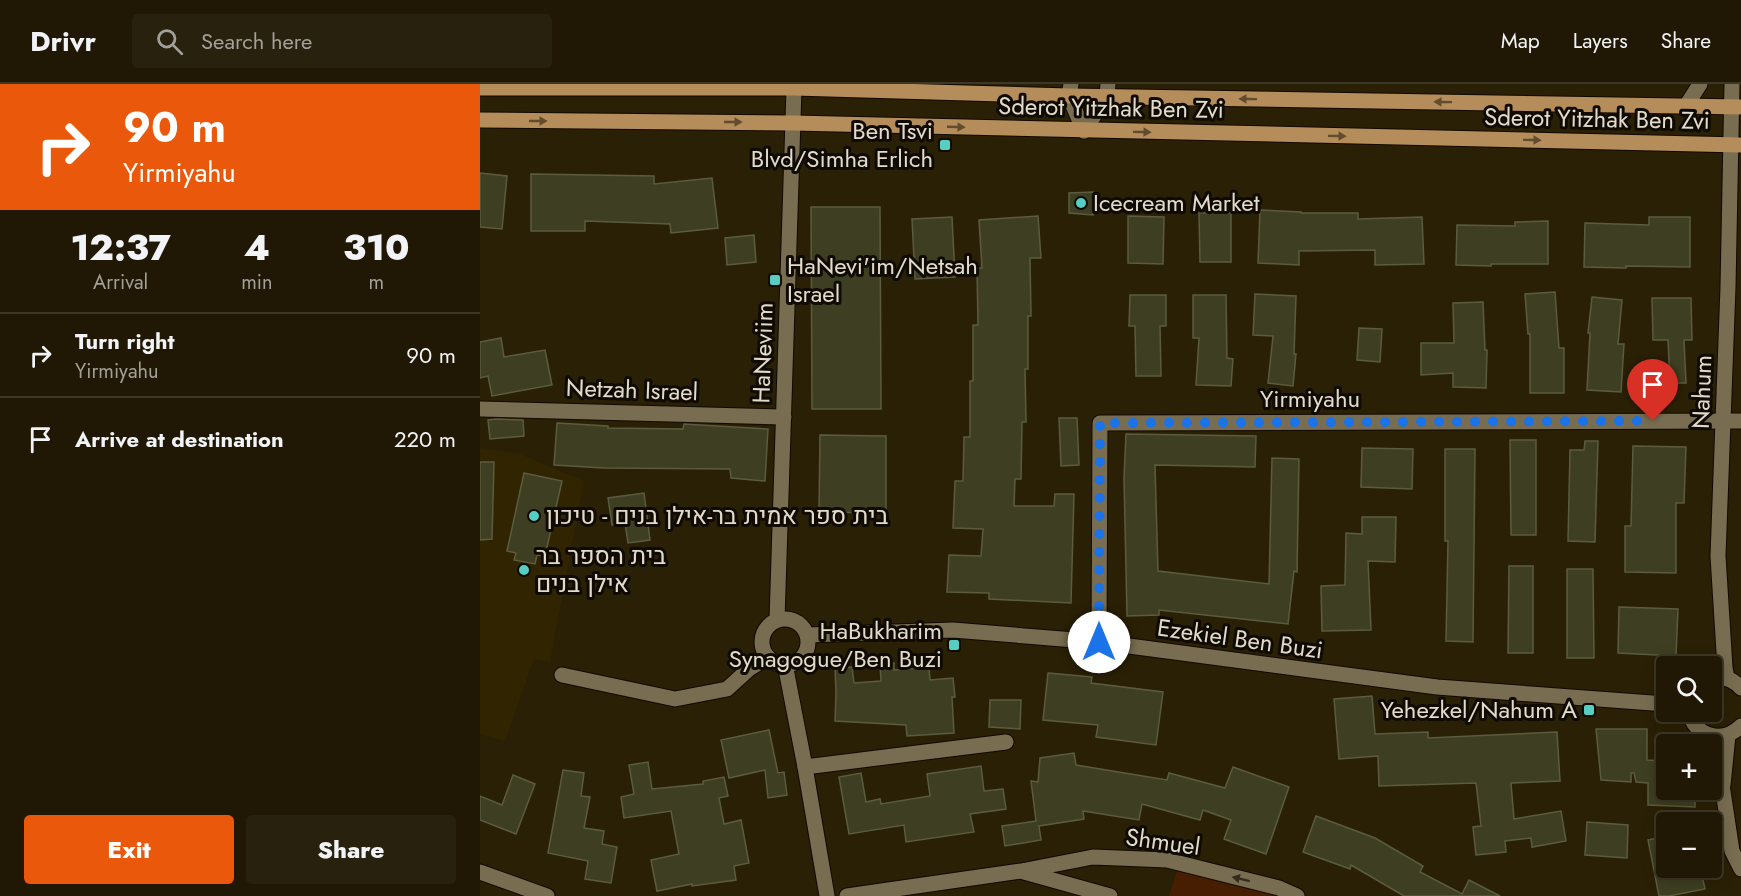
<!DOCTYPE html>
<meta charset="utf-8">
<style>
:root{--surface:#201804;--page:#28210e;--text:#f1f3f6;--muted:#a2a09a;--line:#3d3726;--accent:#ea580c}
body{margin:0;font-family:Jost,Heebo,sans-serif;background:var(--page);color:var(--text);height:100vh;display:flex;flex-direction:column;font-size:22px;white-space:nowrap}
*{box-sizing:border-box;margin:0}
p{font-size:20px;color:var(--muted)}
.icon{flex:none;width:33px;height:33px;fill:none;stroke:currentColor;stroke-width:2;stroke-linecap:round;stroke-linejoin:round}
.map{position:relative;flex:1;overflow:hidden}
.sheet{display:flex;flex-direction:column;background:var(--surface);width:480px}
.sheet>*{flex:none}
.banner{background:#ea580c;color:#fff;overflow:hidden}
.tools{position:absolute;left:1176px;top:572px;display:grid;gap:12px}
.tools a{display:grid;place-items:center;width:66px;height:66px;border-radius:6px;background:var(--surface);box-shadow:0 3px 15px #0003,0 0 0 2px var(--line);font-size:30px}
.pin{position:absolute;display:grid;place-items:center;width:51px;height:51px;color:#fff;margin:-62px -26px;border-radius:50% 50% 50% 0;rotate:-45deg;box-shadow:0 0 6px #0007}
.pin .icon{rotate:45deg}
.me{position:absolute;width:66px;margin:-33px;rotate:0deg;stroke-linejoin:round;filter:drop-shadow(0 0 4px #0008)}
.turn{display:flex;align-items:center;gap:21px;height:126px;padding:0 24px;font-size:27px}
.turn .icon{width:78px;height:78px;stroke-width:2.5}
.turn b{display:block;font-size:42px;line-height:51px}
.eta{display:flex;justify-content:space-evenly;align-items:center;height:102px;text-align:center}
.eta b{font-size:36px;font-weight:800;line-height:42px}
.primary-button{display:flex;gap:12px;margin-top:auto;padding:12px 24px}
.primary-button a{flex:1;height:69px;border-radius:6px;background:var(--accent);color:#fff;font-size:24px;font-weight:800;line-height:69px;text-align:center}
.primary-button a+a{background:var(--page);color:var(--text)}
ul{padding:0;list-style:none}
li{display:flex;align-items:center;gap:18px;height:84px;padding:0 24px;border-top:2px solid var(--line)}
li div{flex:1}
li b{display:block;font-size:22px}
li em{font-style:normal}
header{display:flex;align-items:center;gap:36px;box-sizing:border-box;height:84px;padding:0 30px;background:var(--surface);border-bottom:2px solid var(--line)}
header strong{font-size:28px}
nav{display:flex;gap:33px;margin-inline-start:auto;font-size:21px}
.search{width:420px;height:54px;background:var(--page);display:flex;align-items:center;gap:15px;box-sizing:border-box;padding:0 21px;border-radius:6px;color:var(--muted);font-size:22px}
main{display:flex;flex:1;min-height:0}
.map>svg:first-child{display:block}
.built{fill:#312401}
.green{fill:#481e02}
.building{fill:#3e3e22;stroke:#5b5c3f;stroke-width:1.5}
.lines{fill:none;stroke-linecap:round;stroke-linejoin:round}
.minor-casing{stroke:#120900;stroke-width:17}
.major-casing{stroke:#120900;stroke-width:17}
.minor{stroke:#786d50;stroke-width:15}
.major{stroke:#b48d5a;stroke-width:15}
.oneway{fill:#624c2e}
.oneway2{fill:#342d1d}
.route{stroke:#1a73e8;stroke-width:10;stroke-dasharray:0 18}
.poi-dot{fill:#56cec3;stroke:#0f0a02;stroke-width:2}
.labels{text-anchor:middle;stroke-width:6;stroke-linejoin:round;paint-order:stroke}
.street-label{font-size:24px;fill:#e2dbcc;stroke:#0f0a02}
.poi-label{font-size:24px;fill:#e2dbcc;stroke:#0f0a02;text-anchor:start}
</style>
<header>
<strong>Drivr</strong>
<div class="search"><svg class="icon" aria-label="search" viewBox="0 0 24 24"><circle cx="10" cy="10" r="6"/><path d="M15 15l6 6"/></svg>Search here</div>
<nav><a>Map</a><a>Layers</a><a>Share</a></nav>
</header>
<main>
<section class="sheet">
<div class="banner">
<div class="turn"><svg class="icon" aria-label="right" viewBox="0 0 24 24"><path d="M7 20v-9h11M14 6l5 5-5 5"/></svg><div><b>90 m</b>Yirmiyahu</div></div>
</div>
<div class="eta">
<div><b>12:37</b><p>Arrival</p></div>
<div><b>4</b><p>min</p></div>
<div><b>310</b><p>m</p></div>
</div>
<ul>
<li><svg class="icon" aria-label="right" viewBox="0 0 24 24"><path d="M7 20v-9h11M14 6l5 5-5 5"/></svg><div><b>Turn right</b><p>Yirmiyahu</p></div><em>90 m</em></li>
<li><svg class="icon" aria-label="arrive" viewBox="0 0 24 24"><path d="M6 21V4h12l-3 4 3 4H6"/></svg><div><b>Arrive at destination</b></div><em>220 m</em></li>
</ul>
<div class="primary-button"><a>Exit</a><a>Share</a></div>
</section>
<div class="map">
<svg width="1261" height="812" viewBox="0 0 1261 812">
<rect width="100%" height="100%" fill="#2a2005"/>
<path class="built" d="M0,364l40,6 64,27 -34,181 -16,-3 -29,82 -25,-7z"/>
<path class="green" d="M698,784l59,14 41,14h-109z"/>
<g class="building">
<path d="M0,89l27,3 -5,53 -22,-2z"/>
<path d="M51,90l123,2v8l58,-6 6,50 -47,5 -1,-9 -85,-3v10h-54z"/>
<path d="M613,108v23l-24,-2v-20z"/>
<path d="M331,123h69l1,202h-69z"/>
<path d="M780,126l41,2v1h57v6l64,-2 2,47 -49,1v-15l-76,1v14l-41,-2z"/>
<path d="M719,129h32v49h-31z"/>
<path d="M558,132l3,42h-11l1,58h-3v53h-3l1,53h-4l-1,57h-6l-1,27h40l1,-12h19l-3,109 -82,-4v-6l-42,-1 2,-37 32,1 2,-27 -30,-1 2,-47h8l1,-44h6v-56h3v-56h5l-1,-57h5l-3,-48z"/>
<path d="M648,132l36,1 -1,47 -35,-1z"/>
<path d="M472,133l3,60 -40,2 -3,-60z"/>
<path d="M1169,133h41v50l-64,-1v2l-42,-1 1,-44 64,2z"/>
<path d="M1068,137v43h-57v2l-35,-1 1,-40 58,1v-4z"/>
<path d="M274,151l2,27 -29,3 -2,-27z"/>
<path d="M1075,208l4,56h5v45h-34v-59h-2l-3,-40z"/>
<path d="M775,210l41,2 -2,58h2l-3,32 -25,-3 5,-47 -20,-1z"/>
<path d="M650,211h36v31h-6l1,50h-25l-1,-50h-6z"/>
<path d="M713,211h33l1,63 6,1 -2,27 -35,-1 3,-47h-6z"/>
<path d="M1112,213l30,3 -4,44h6l-3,48 -34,-2 3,-57h-2z"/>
<path d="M1172,214h39l1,42h-8l2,43h-16l-2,-43h-15z"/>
<path d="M1003,218l2,48h2l-1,38 -33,-1v-14l-32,2v-32h33l-1,-40z"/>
<path d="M879,244l23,1 -2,33 -23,-2z"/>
<path d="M21,254l3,19 41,-7 7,35 -60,11 -4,-20 -8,2v-36z"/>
<path d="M579,334h18l2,47 -18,1z"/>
<path d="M17,335l26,1 1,16 -34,3 -2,-19z"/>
<path d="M77,339l51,3v2l75,1 1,-5 84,5 -3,52 -34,-3 -1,-9 -126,-1 -50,-3z"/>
<path d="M646,350l130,2 -1,31 -100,-2 3,106 111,13 3,-126 27,1 -2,113 -3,-1 -6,53 -129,-14v5l-32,1 -3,-138z"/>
<path d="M340,351l66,1v77l-67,-1z"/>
<path d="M1030,356h26v95h-25z"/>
<path d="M1105,357h13l-3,101 -27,-1 2,-91h14z"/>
<path d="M1153,362l53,1 -2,56h-8v70l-51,-1v-46h6z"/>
<path d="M882,364l51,1 -1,40 -51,-2z"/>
<path d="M965,365h30l-2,193 -27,-1 2,-100h-3z"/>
<path d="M0,378h14l-2,77 -12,1z"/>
<path d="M44,389l38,8 -17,75 -8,-1 -2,9 -21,-4 2,-7 -9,-2z"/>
<path d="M164,409l6,47 -22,3 -3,-20 -13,2 -4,-27z"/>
<path d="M882,433h34l-1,45 -27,-1 3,69 -49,1 -1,-45 24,-1 1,-52 16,1z"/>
<path d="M1029,482h24v87h-25z"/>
<path d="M1087,485h26l1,89h-27z"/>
<path d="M1139,523l59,2 -2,47 -58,-3z"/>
<path d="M414,579v7l35,-3 1,13 23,-2 2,19h-3l2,36 -47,3 -1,-11 -71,-4 1,-28 -1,-25 17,-1 2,16 27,-2 -1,-17z"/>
<path d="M568,589l44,4 -1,6 72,9 -7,53 -60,-8 2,-12 -55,-5z"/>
<path d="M892,612l3,38 53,-2v6l129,-6 3,49 -49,2 3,36 47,-8 5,30 -34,6 -1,-9 -26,3 1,11 -30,3 -3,-28 8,-1 -5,-43 -97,3 -1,-30 -39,3 -5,-60z"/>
<path d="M510,616h31l-1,29 -31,-2z"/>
<path d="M1116,645h51v31l19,1v28h29v18l-47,-2v-22l-12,-1 -2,-9h-3v9l-30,-2z"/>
<path d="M289,646l9,43 6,-1 3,23 -19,3 -3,-28 -36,8 -8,-38z"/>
<path d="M594,669l2,12 91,15 2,-7 56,15 8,-21 56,20 -23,67 -42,-15 7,-19 -28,-10 -3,10 -58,-16 -3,16 -56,-9 1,8 -45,7 2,14 -36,6 -3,-20 34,-5 -5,-40 7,1 2,-24z"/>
<path d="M168,678l4,27 51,-5v-3l21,-4 4,19 -9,2 5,26 17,-4 8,43 -15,3 2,14 -44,6v-2l-35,7 -6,-31 28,-6 -8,-43 -47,7 -3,-21 13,-3 -5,-29z"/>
<path d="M501,682l3,25 19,-2 3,20 -36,5 4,18 -68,10 -2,-17 -55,9 -10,-57 22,-4 5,29 14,-3 1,5 49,-8 -3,-22z"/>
<path d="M83,686l21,3 -3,23 9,1 -6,31 20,3 -2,13 15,3 -6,36 -26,-4 3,-18 -40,-8z"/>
<path d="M33,691l22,9 -19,50 -36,-14v-24l22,9z"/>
<path d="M836,732l59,22 48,28 -3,6 42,22 7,-14 31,16h-96l-53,-31 -1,4 -47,-17z"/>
<path d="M1107,738l41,3 -1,33 -42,-3z"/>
<path d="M1186,752v31h34l5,22 -36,7h-10l-11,-56z"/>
</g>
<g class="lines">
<g class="minor-casing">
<g id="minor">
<path d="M591,0l-2,12 15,35"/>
<path d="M1206,22l14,-22"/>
<path d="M604,47l23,-35 1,-12"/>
<path d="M0,325l304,8"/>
<circle cx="305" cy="558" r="23"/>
<path d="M297,536l17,-532"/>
<path d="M327,551l146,-5 146,12 338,45 229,17"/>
<path d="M619,558l1,-219 641,-2"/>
<path d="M305,580l20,103 22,129"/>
<path d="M82,591l113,24 52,-10 22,-20 19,-12"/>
<path d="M1232,594c11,-2 21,1 29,10"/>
<path d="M1247,594l-2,-10 -7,-112 10,-269 4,-203"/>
<path d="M1209,627c5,26 34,33 52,15"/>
<path d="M1232,671l11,36 9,60 9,18"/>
<path d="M325,683l201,-25"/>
<path d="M1243,701l5,-50"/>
<path d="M0,788l67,24"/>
<path d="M544,788l86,24"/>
<path d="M367,812l174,-25 72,-14 74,3 112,28 18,8"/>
</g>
</g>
<g class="major-casing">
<g id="major">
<path d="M0,4h314l275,8 672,11"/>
<path d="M0,36l313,3 948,22"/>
</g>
</g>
<use href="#minor" class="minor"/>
<use href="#major" class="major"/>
</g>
<defs><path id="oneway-solid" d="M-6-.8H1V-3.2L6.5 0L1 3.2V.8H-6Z" transform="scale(1.5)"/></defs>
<g class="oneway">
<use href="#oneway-solid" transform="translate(768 15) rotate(-179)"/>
<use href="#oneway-solid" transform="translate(963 18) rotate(-179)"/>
<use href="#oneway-solid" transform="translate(58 37)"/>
<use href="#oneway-solid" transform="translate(253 38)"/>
<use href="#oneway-solid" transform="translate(476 43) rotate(2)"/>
<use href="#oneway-solid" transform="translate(662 48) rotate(1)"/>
<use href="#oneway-solid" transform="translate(857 52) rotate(1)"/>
<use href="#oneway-solid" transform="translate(1052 56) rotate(1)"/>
</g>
<use class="oneway2" href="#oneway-solid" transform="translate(761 795) rotate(-166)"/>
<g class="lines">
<path class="route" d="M619,558l1,-219 553,-2"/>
</g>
<g class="poi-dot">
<rect x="459" y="55" width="12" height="12" rx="3"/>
<circle cx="601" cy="119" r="6"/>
<rect x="289" y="190" width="12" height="12" rx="3"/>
<circle cx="54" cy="432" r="6"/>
<circle cx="44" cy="486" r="6"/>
<rect x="468" y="555" width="12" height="12" rx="3"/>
<rect x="1103" y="620" width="12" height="12" rx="3"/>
</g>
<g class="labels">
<g class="street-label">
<text transform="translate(631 24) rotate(1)" y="8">Sderot Yitzhak Ben Zvi</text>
<text transform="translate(1117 35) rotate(1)" y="8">Sderot Yitzhak Ben Zvi</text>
<text transform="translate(283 269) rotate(-88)" y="8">HaNeviim</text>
<text transform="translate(152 306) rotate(2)" y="8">Netzah Israel</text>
<text transform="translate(1222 308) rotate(-88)" y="8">Nahum</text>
<text x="830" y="323">Yirmiyahu</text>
<text transform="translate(760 555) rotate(8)" y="8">Ezekiel Ben Buzi</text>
<text transform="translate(683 758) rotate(8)" y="8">Shmuel</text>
</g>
<g class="poi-label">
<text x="453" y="55" text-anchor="end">Ben Tsvi<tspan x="453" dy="28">Blvd/Simha Erlich</tspan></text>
<text x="613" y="127">Icecream Market</text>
<text x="307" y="190">HaNevi'im/Netsah<tspan x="307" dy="28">Israel</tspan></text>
<text x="66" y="440">בית ספר אמית בר-אילן בנים - טיכון</text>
<text x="56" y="480">בית הספר בר<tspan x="56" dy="28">אילן בנים</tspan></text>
<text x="462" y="555" text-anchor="end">HaBukharim<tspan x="462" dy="28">Synagogue/Ben Buzi</tspan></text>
<text x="1097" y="634" text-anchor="end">Yehezkel/Nahum A</text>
</g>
</g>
</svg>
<div class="tools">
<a><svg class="icon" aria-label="search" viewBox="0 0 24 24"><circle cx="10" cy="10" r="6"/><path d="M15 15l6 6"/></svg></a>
<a>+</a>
<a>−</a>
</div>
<div class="pin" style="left:1173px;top:337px;background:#d93025"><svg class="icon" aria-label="arrive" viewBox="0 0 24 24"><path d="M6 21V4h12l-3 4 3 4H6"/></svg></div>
<svg class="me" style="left:619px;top:558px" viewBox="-20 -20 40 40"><circle r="19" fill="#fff"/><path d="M0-13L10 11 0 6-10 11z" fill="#1a73e8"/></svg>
</div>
</main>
